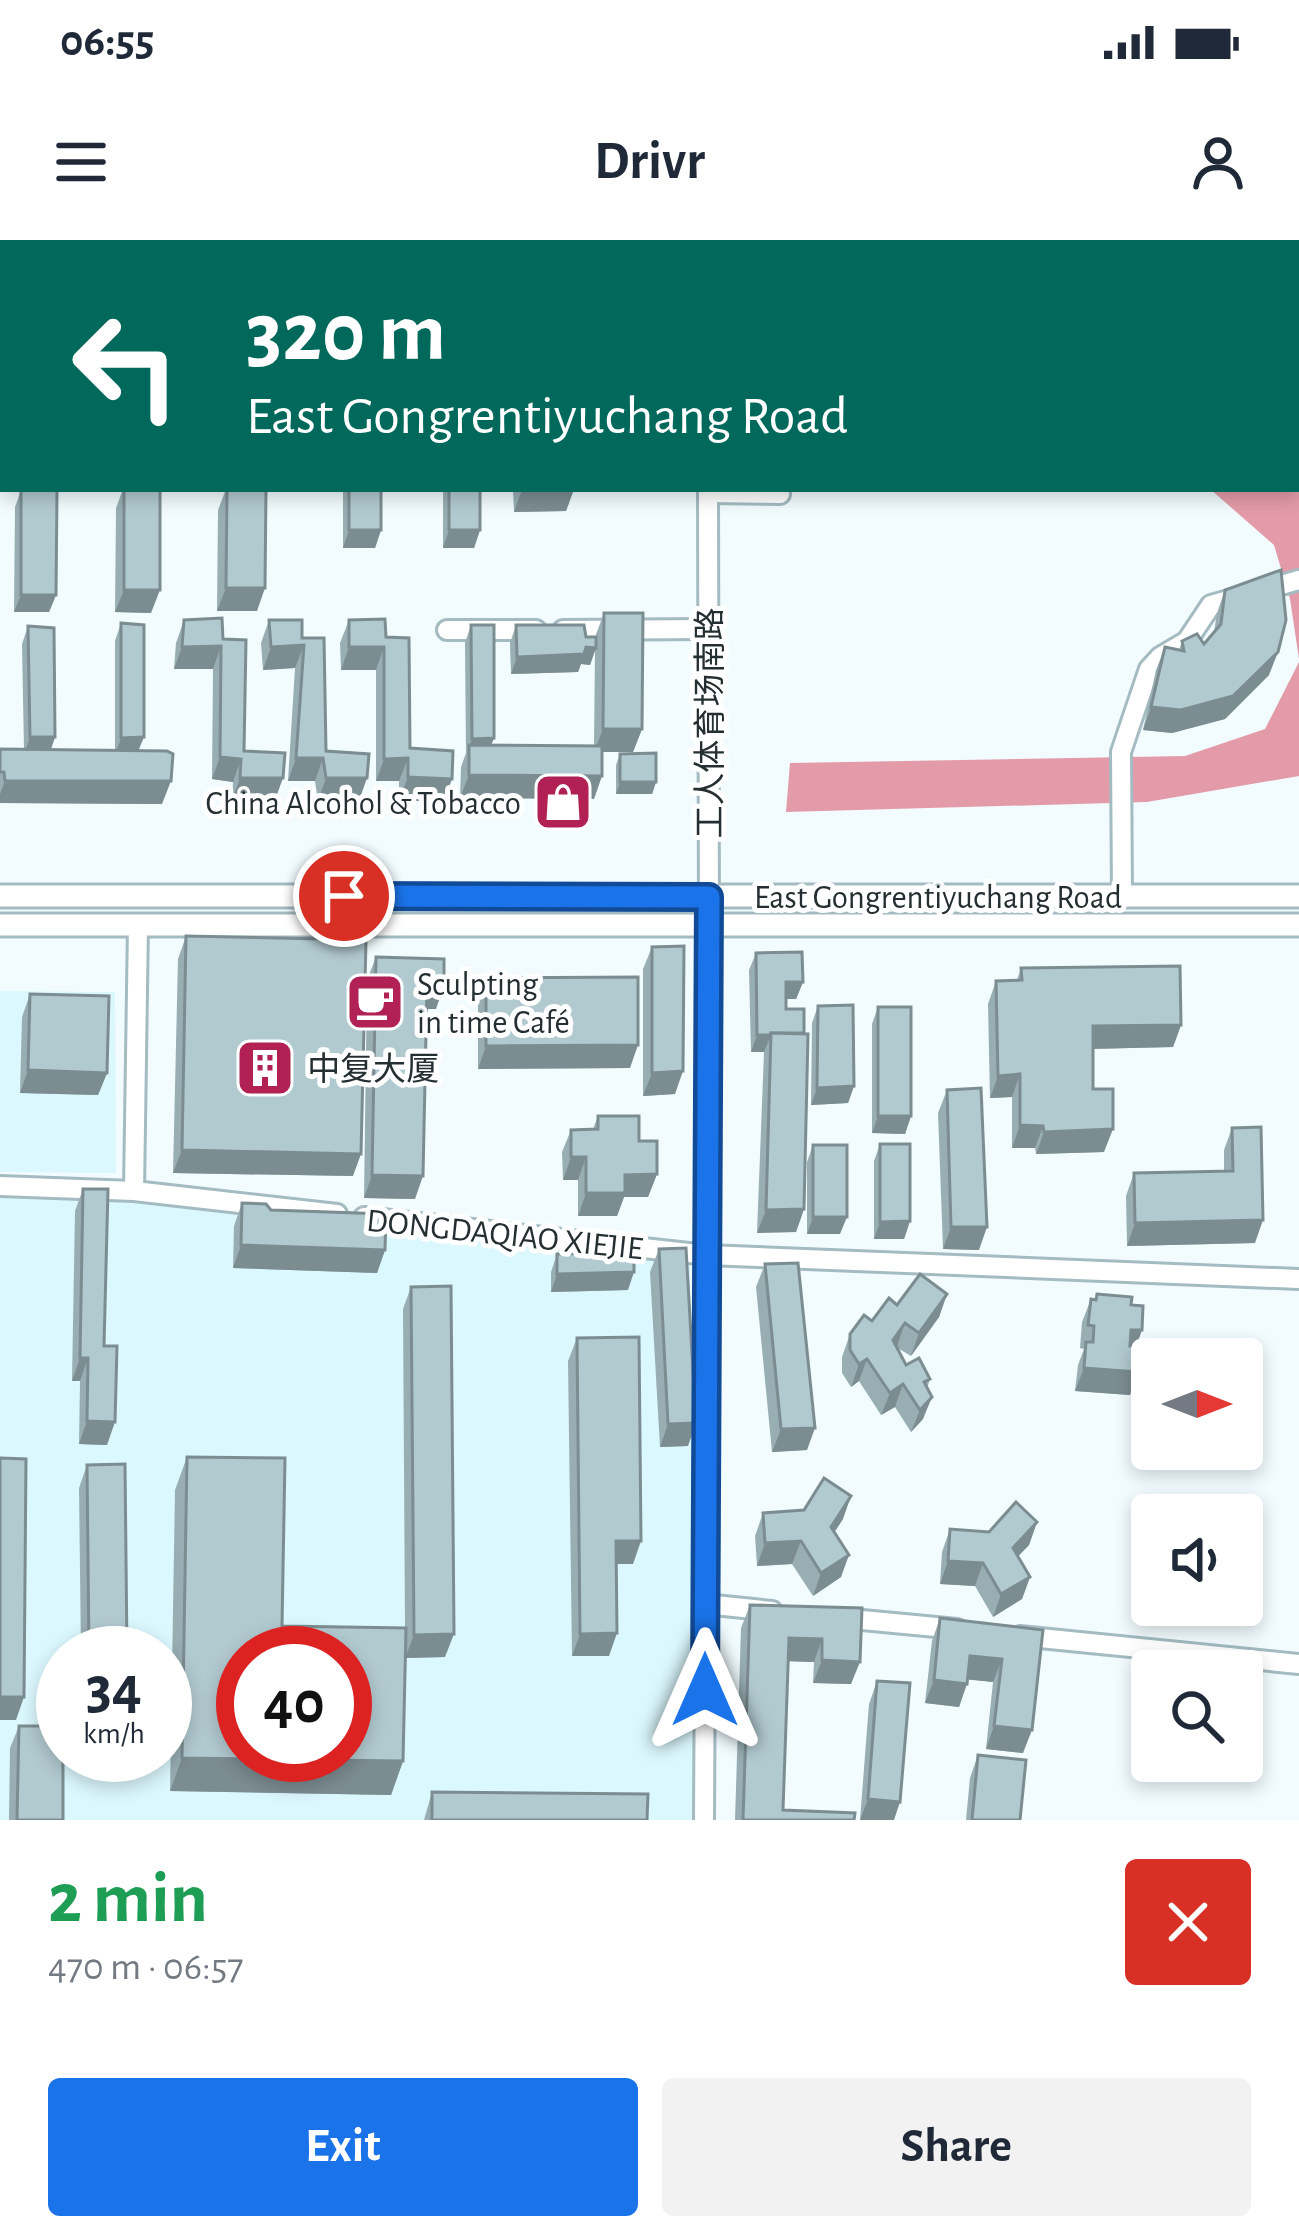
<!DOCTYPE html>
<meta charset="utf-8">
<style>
:root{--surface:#fff;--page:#f2f2f3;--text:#1f2937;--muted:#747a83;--accent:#1a73e8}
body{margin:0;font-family:"Alegreya Sans","Noto Sans SC",sans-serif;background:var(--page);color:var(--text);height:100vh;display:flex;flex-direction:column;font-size:45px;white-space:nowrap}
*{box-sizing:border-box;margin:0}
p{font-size:39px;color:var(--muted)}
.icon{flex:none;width:66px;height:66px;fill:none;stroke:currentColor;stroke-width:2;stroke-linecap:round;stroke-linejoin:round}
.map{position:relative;height:1580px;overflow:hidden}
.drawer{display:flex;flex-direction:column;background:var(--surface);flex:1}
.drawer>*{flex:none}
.top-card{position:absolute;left:0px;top:0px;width:1299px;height:252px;box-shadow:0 6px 18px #0003;background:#00695c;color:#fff;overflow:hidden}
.needle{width:78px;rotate:90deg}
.tools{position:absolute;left:1131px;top:1098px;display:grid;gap:24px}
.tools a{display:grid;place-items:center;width:132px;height:132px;border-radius:12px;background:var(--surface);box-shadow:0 6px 18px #0003;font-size:60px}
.speed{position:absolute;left:36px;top:1386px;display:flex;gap:24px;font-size:60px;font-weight:700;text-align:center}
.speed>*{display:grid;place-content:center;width:156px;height:156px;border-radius:50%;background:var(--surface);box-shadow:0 6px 18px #0003;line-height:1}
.speed small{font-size:30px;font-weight:400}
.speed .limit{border:18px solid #d22;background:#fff;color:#111}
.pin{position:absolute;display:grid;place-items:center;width:102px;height:102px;color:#fff;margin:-51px;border:6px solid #fff;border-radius:50%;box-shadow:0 3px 12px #0007}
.me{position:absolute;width:132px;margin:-66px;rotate:0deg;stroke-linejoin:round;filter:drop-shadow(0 0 9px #0008)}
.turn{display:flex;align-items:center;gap:42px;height:252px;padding:0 48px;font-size:54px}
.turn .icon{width:156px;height:156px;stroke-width:2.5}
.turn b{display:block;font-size:84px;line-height:102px}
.round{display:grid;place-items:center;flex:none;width:126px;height:126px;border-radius:12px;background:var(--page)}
.summary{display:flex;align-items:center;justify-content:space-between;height:204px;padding:0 48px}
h1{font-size:72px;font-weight:700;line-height:90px;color:#1e9e55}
.button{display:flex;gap:24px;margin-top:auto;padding:24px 48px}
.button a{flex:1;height:138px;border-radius:12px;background:var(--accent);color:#fff;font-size:48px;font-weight:700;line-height:138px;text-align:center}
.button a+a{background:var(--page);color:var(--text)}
.status{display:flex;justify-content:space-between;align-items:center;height:84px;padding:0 60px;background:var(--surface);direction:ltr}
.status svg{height:33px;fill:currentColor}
header{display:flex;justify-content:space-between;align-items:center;height:156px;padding:0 48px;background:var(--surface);font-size:54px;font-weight:700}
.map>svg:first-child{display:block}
.built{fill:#dbf8fe;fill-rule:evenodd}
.water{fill:#e39ba9}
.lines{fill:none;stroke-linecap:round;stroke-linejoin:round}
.minor-casing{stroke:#a3bbc1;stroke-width:24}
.major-casing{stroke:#a3bbc1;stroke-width:27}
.minor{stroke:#fff;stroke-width:18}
.major{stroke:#fff;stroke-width:21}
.wall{fill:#98aeb3}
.shaded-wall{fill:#7c8d92}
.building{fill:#b1cad0;stroke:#7c8d92;stroke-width:3;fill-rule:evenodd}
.route-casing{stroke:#114b97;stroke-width:30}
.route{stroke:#1a73e8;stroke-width:21}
.labels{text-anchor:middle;stroke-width:10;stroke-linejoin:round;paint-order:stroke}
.street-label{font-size:33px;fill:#252f31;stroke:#fff}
.poi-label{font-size:33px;fill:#252f31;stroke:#fff;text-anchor:start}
</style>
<div class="status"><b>06:55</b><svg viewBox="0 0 49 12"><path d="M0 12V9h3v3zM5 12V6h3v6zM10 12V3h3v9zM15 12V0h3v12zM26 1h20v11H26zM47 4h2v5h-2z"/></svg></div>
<header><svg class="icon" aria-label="menu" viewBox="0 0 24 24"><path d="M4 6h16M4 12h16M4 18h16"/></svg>Drivr<svg class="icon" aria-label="person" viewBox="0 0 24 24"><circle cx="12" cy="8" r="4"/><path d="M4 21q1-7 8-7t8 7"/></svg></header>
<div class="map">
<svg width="1299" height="1580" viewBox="0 0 1299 1580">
<rect width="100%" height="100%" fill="#f2fcff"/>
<g class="built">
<path d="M0,751l115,1 1,181 -116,-1z"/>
<path d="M0,952l145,12 545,61 5,555h-695zM63,1413h102v102h-102zM243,1413h102v102h-102z"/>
</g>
<g class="water">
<path d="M1296,69l3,4v346l-9,-60 -16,-54 -64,-56h86z"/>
<path d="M1299,422v114l-152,26 -361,10 4,-49 395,-7 80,-27z"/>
</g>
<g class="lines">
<g class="minor-casing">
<g id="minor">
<path d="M706,0v3"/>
<path d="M708,253l72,1"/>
<path d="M447,390h89"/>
<path d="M563,390l145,-1"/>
<path d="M1122,656l-1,-144 28,-83 11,-12 27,-16 24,-36 88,-25"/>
<path d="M0,946l134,5 203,23"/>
<path d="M134,951l4,-267"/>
<path d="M364,977l343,38 592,24"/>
<path d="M705,1364l67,7"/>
<path d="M841,1378l116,11"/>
<path d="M1020,1396l279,28"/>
<path d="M704,1580l5,-896 -1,-435"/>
</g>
</g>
<g class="major-casing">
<g id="major">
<path d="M0,656h1299"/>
<path d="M0,685h1299"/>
</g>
</g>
<use href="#minor" class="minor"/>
<use href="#major" class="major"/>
</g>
<g class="wall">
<path d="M22,0h133l-1,3h-132z"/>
<path d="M213,0h98l-1,3h-97z"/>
<path d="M1022,0h57l-6,3h-49z"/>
<path d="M123,249h37l-9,124 -36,-1 1,-104z"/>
<path d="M226,249l31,122h-40l1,-101z"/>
<path d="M343,249h38v41l-6,18h-32z"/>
<path d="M443,249h37v41l-6,18h-31z"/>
<path d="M513,249h61l-8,22 -52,1z"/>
<path d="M21,250l35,105 -7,17h-35l1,-105z"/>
<path d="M1225,350l44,85 -44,44 -53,14 -29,-3 13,-60 9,-23 14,3 3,-9 22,3 10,-12 3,-19z"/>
<path d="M604,373l38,116 -9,23h-31l-8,47 -134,-1 1,-31 5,-14 -1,-110 6,-18 23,113 -3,7 103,1 1,-97 -5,16 -9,-1 -3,8 -67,2 -1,-31 6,-18 79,12z"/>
<path d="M184,380l39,19 21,112 31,49h-43l1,-18 -21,-3 1,-110h-39l2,-26z"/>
<path d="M269,380l33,18 24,113 33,50h-41l-3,-20h-27l7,-113 -32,2 -2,-27z"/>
<path d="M349,380l37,17 24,111 42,31 -9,23 -44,-2v-19h-23v-111h-35l-1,-27z"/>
<path d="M121,383l18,128 23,53 -162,-1v-54l24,1 -2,-106 6,-18 27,111 -4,13 64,1v-110z"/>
<path d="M620,514l36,28 -4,12h-36v-29z"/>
<path d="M186,696l167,240 -180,-3 5,-214z"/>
<path d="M652,707l23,147 -32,2v-127z"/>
<path d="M756,713l47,29 -7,17h-10l18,210 -8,23 -39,1 7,-181h-13l-2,-82z"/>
<path d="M376,717l60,52h-10l-11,190 -51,-1 3,-218z"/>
<path d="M1021,728l160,57 -8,22 -80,2v40l11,63 -68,2 -1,-6h-23v-51l-22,1 -2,-94 8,-23 21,-1z"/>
<path d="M486,738l144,90 -152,1v-68z"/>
<path d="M30,754l77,79 -9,22 -78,-2 2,-76z"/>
<path d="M818,766l36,80 -6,17 -37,2 1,-82z"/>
<path d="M878,767l33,109 -6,18 -33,-1v-109z"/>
<path d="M947,850l32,160 -36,-1 -5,-136z"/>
<path d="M598,876l41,25 18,33 -9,23h-24l-7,19h-39v-36h-15l-1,-28 9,-22 22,-1z"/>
<path d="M1232,888l23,115 -128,3 -1,-50 8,-23 90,-2v-21z"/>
<path d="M880,904l30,77 -6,18h-30v-78z"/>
<path d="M813,905l27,89h-33v-72z"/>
<path d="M83,949l21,157 3,99 -28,-1 1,-63h-8l3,-170z"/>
<path d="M242,963l29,7 114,40 -8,23 -144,-5 1,-42z"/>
<path d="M659,1009l29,197 -28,1 -10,-175z"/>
<path d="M557,1014l71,36 -77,2v-20z"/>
<path d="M765,1024l42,186 -35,2 -16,-165z"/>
<path d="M411,1047l34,370 -40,1 -2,103 -12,34 -221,-4 5,-301 12,-33 95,169 123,2 -2,-319z"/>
<path d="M947,1054l-8,23 -28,39 -15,-9 10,18 24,14 -3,9 -4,31 -12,13 -16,-25 -14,8 -22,-34 -8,6 -9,-14v-16l8,-23 47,-29z"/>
<path d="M1097,1054l34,11 5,41 -6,49 -55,-4 3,-26 6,-16 -4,-1 2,-26 9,-23 4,1z"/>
<path d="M577,1098l56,226h-17l-7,92h-37l-4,-295z"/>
<path d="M87,1225l40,188h-46l-2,-165z"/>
<path d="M763,1273l80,6 -9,13 7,45 -28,19 -21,-32 -35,2 -2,-30z"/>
<path d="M1037,1282l-8,23 -11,11 12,21 -8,22 -29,18 -18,-31 -35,-2 2,-32 8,-23 39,3z"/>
<path d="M750,1365l112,3 -11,76 -38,-1 1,-21 -26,-1 -5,149 71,10h-119l6,-192z"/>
<path d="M940,1378l103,12 -20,123 -37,-4 7,-67 -25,-3 -9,28 -34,-4 7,-62z"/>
<path d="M877,1441l17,139h-34l9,-116z"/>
<path d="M19,1486l44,94h-54l1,-72z"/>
<path d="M978,1515l42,65h-54l4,-42z"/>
<path d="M432,1552l215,28h-223z"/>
</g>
<g class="shaded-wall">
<path d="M47,0h108l-1,3h-108z"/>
<path d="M238,0h73l-1,3h-74z"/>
<path d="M1043,0h36l-6,3h-31z"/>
<path d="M574,249l-8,22 -52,1 8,-22z"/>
<path d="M349,290h32l-6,18h-32z"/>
<path d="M449,290h31l-6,18h-31z"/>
<path d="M226,348h39l-8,23h-40z"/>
<path d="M124,350h36l-9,23 -36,-1z"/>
<path d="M21,355h35l-7,17h-35z"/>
<path d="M304,405l-9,23 -32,2 8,-23z"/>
<path d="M221,406l-8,23h-39l8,-22z"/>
<path d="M349,407h35l-8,23h-35z"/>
<path d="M586,407l10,1 -6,17 -9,-1 -3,8 -67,2 6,-17z"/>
<path d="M1278,412l-9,23 -44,44 -53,14 -29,-3 8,-23z"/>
<path d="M603,489h39l-9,23h-39z"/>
<path d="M30,497h25l-6,17 -25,1z"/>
<path d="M144,497l-7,17 -22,1 6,-17z"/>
<path d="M494,498l-7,17 -18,-7 3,-9z"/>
<path d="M220,517l21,2 -8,23 -21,-3z"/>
<path d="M296,518h27l-8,23h-27z"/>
<path d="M408,518l-9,23h-23l8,-22z"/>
<path d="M469,535l133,1 -8,23 -134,-1z"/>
<path d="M408,537l44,2 -9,23 -44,-2z"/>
<path d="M240,538h43l-8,22h-43z"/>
<path d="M326,538h41l-8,23h-41z"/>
<path d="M5,541h166l-9,23 -162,-1v-9z"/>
<path d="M620,542h36l-4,12h-36z"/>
<path d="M786,742h17l-7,17h-17z"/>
<path d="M427,746h17l-8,23h-18z"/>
<path d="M1181,785l-8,22 -88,2 8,-23z"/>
<path d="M757,795h14l-7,17h-13z"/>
<path d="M638,805l-8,23 -152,1 8,-23z"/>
<path d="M28,830l79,3 -9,22 -78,-2z"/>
<path d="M683,831l-8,23 -32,2 9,-23z"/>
<path d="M1020,834l-8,23 -22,1 8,-22z"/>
<path d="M854,846l-6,17 -37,2 6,-17z"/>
<path d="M878,876h33l-6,18 -33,-1z"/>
<path d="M1020,885l23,1 -8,22h-23z"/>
<path d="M1113,889l-9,23 -68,2 8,-22z"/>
<path d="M182,910l179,4 -8,22 -180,-3z"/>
<path d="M571,917h15l-8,23h-15z"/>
<path d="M657,934l-9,23h-24l-7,19h-39l8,-23 39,-18z"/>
<path d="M372,935l51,1 -8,23 -51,-1z"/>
<path d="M804,969l-8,23 -39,1 9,-23z"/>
<path d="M813,977h34l-7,17h-33z"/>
<path d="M1263,980l-8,23 -128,3 8,-23z"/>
<path d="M910,981l-6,18h-30l6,-17z"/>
<path d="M951,987h36l-8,23 -36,-1z"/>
<path d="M241,1005l144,5 -8,23 -144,-5z"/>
<path d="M634,1032l-6,18 -77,2 6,-18z"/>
<path d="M947,1054l-8,23 -28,39 8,-23z"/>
<path d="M905,1083l-8,23 -12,17 8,-23z"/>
<path d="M1131,1090h11l-8,23h-11z"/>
<path d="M80,1118h8l-8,23h-8z"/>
<path d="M867,1119l-8,22 -8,6 8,-23z"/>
<path d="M1084,1128l54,4 -8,23 -55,-4z"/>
<path d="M903,1144l-8,23 -14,8 9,-22z"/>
<path d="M932,1157l-9,22 -12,13 9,-22z"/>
<path d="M87,1181l28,1 -8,23 -28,-1z"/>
<path d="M696,1183l-8,23 -28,1 8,-23z"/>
<path d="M815,1188l-8,22 -35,2 9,-23z"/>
<path d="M851,1256l-8,23 -20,31 8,-23z"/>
<path d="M1037,1282l-8,23 -24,25 8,-22z"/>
<path d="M616,1301h25l-8,23h-25z"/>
<path d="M801,1301l-9,23 -35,2 8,-23z"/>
<path d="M849,1315l-8,22 -28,19 8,-23z"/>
<path d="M948,1321l35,2 -8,23 -35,-2z"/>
<path d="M1030,1337l-8,22 -29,18 8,-23z"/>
<path d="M617,1393l-8,23h-37l8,-22z"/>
<path d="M454,1394l-9,23 -40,1 9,-23z"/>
<path d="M789,1398l33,1 -8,23 -33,-1z"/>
<path d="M970,1416l32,3 -9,23 -31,-3z"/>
<path d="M822,1420l38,2 -9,22 -38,-1z"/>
<path d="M934,1440l33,4 -8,23 -34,-4z"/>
<path d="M0,1457h24l-8,23h-16z"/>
<path d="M994,1486l38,4 -9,23 -37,-4z"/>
<path d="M182,1518l221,3 -12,34 -221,-4z"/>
<path d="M868,1559l32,3 -6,18h-34z"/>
</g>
<g class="building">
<rect x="511" y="0" width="65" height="3"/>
<rect x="124" y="249" width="36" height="101"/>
<path d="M227,249h39l-1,99h-39z"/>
<rect x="349" y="249" width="32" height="41"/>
<rect x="449" y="249" width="31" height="41"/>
<path d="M21,250h36l-1,105h-35z"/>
<path d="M1281,330l5,50 -8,32 -45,44 -52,14 -30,-3 14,-60 19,4 -2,-10 15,-7 7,10 17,-20 4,-34z"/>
<path d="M604,373h39l-1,116h-39z"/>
<path d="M222,378l1,21 23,1 -2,111 41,2 -2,25h-43l1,-19 -21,-2 1,-111 -39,1 2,-27z"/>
<path d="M385,379l1,18 23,1 1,110 43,3 -1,28 -44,-2v-19l-24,1v-112h-35v-27z"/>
<path d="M269,380h33v18h22l2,113 43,3 -2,24h-41l-3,-20h-27l8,-113 -33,2z"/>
<path d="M121,383l23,2v112l-23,1z"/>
<path d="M471,385h23v113l-22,1z"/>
<path d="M516,385h68l2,12h10v11l-10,-1 -2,7 -67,3z"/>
<path d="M28,386l26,2 1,109h-25z"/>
<path d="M469,505l133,1v30l-133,-1z"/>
<path d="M0,509l167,2 6,3 -2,27h-166l-1,-9h-4z"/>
<path d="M656,513v29h-36v-28z"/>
<path d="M186,696l180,4 -5,214 -179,-4z"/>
<path d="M684,706l-1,125 -31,2v-126z"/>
<path d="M802,712l1,30h-17v27h18v24h-33v2h-14l-1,-82z"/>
<path d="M376,717l68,2v27h-17l-4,190 -51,-1z"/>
<path d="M1180,726l1,59 -88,1v63h20v40l-69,3 -1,-6 -23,-1v-51l-22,2 -2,-95 26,-1 -1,-12z"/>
<path d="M638,737v68l-152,1v-68z"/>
<path d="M30,754l79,2 -2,77 -79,-3z"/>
<path d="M853,765l1,81 -37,2 1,-82z"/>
<rect x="878" y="767" width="33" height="109"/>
<path d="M771,793l37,1 -4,175 -38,1z"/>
<path d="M981,848l6,139h-36l-4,-137z"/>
<path d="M598,876h41v25h18v33l-32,1v18h-39v-36h-15v-27l27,-1z"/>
<path d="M1261,887l2,93 -128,3 -1,-50 99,-2 -1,-43z"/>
<path d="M880,904h30v77l-30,1z"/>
<rect x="813" y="905" width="34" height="72"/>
<path d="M83,949h25l-4,157h13l-2,76 -28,-1 1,-63h-8z"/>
<path d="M242,963l24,1 5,6 115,4 -1,36 -144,-5z"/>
<path d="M686,1008l10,175 -28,1 -9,-175z"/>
<path d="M634,1012v20l-77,2v-20z"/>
<path d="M798,1023l17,165 -34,1 -16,-165z"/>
<path d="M920,1034l27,20 -28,39 -14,-10 -12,17 13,25 13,-7 11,21 -6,3 8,15 -12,13 -17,-26 -13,9 -23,-34 -8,5 -9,-14v-16l14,-19 8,6 17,-23 8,7z"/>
<path d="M451,1046l3,348 -40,1 -3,-348z"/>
<path d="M1097,1054l35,3 -1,8 12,1 -1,24h-11l-1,16h12l-4,26 -54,-4 2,-26h7l1,-16 -6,-1 3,-26 5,1z"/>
<path d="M639,1097l2,204h-25l1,92 -37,1 -3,-296z"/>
<path d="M187,1217l98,1 -3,168 124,2 -3,133 -221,-3zM243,1413h102v102h-102z"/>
<path d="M0,1218l26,1 -2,238h-24z"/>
<path d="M125,1224l2,189h-38l-2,-188z"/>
<path d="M824,1238l27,18 -20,31 18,28 -28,18 -20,-32 -36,2 -2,-30 41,-3z"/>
<path d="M1016,1262l21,20 -24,26 17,29 -29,17 -18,-31 -35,-2 2,-32 39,3z"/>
<path d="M750,1365l112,3 -2,54 -38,-2v-21l-33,-1 -6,172 72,3 -1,7h-111z"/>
<path d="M940,1378l103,12 -11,100 -38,-4 8,-67 -32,-3 -3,28 -33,-4z"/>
<path d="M877,1441l33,2 -10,119 -32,-3z"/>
<path d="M19,1486h44v94h-46z"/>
<path d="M978,1515l48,5 -6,60h-48z"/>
<path d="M432,1552l216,2 -1,26h-215z"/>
</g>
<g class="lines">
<g class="route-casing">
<path id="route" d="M344,656l365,1 -4,793"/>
</g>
<use href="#route" class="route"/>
</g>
<defs>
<g id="shop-square" transform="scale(3)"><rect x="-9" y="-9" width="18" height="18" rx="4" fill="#b12153" stroke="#fff"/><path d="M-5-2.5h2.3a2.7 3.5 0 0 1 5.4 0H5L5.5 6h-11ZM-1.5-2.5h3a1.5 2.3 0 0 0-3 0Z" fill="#fff"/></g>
<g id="cafe-square" transform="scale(3)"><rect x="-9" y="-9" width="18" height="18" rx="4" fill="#b12153" stroke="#fff"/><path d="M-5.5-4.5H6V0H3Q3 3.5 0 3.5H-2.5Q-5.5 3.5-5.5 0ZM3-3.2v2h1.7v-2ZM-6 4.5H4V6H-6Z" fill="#fff"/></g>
<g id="building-square" transform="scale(3)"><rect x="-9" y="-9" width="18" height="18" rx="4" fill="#b12153" stroke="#fff"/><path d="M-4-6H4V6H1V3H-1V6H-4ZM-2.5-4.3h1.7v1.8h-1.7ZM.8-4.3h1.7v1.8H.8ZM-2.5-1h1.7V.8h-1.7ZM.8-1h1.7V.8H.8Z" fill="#fff"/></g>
</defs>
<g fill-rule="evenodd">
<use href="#shop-square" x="563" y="562"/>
<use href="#cafe-square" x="375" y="762"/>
<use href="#building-square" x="265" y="828"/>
</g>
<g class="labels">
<g class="street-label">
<text transform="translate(709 483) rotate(-90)" y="12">工人体育场南路</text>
<text x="938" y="668">East Gongrentiyuchang Road</text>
<text transform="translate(505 993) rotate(6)" y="12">DONGDAQIAO XIEJIE</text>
</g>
<g class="poi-label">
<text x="521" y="574" text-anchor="end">China Alcohol &amp; Tobacco</text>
<text x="417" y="755">Sculpting<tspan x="417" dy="38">in time Café</tspan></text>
<text x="307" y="840">中复大厦</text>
</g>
</g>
</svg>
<div class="tools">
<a><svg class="needle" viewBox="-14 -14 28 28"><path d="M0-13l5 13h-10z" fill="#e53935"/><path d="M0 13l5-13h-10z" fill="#747a83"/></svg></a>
<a><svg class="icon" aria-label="sound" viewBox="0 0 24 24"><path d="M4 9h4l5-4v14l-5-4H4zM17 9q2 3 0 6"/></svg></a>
<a><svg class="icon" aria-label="search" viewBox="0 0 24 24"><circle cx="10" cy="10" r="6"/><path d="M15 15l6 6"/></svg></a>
</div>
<div class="speed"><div>34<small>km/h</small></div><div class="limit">40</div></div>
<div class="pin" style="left:344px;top:656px;background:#d93025"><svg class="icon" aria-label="arrive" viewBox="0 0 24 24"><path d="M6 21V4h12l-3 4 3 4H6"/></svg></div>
<svg class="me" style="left:705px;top:1450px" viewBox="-20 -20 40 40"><path d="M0-17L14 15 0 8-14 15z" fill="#1a73e8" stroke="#fff" stroke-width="4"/></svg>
<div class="top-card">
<div class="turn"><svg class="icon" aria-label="left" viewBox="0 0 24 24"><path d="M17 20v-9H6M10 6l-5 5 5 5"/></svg><div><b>320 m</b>East Gongrentiyuchang Road</div></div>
</div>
</div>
<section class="drawer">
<div class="summary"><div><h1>2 min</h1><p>470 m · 06:57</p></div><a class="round" style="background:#d93025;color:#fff"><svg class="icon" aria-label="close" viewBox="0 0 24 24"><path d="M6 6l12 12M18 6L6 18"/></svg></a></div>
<div class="button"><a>Exit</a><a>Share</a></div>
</section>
